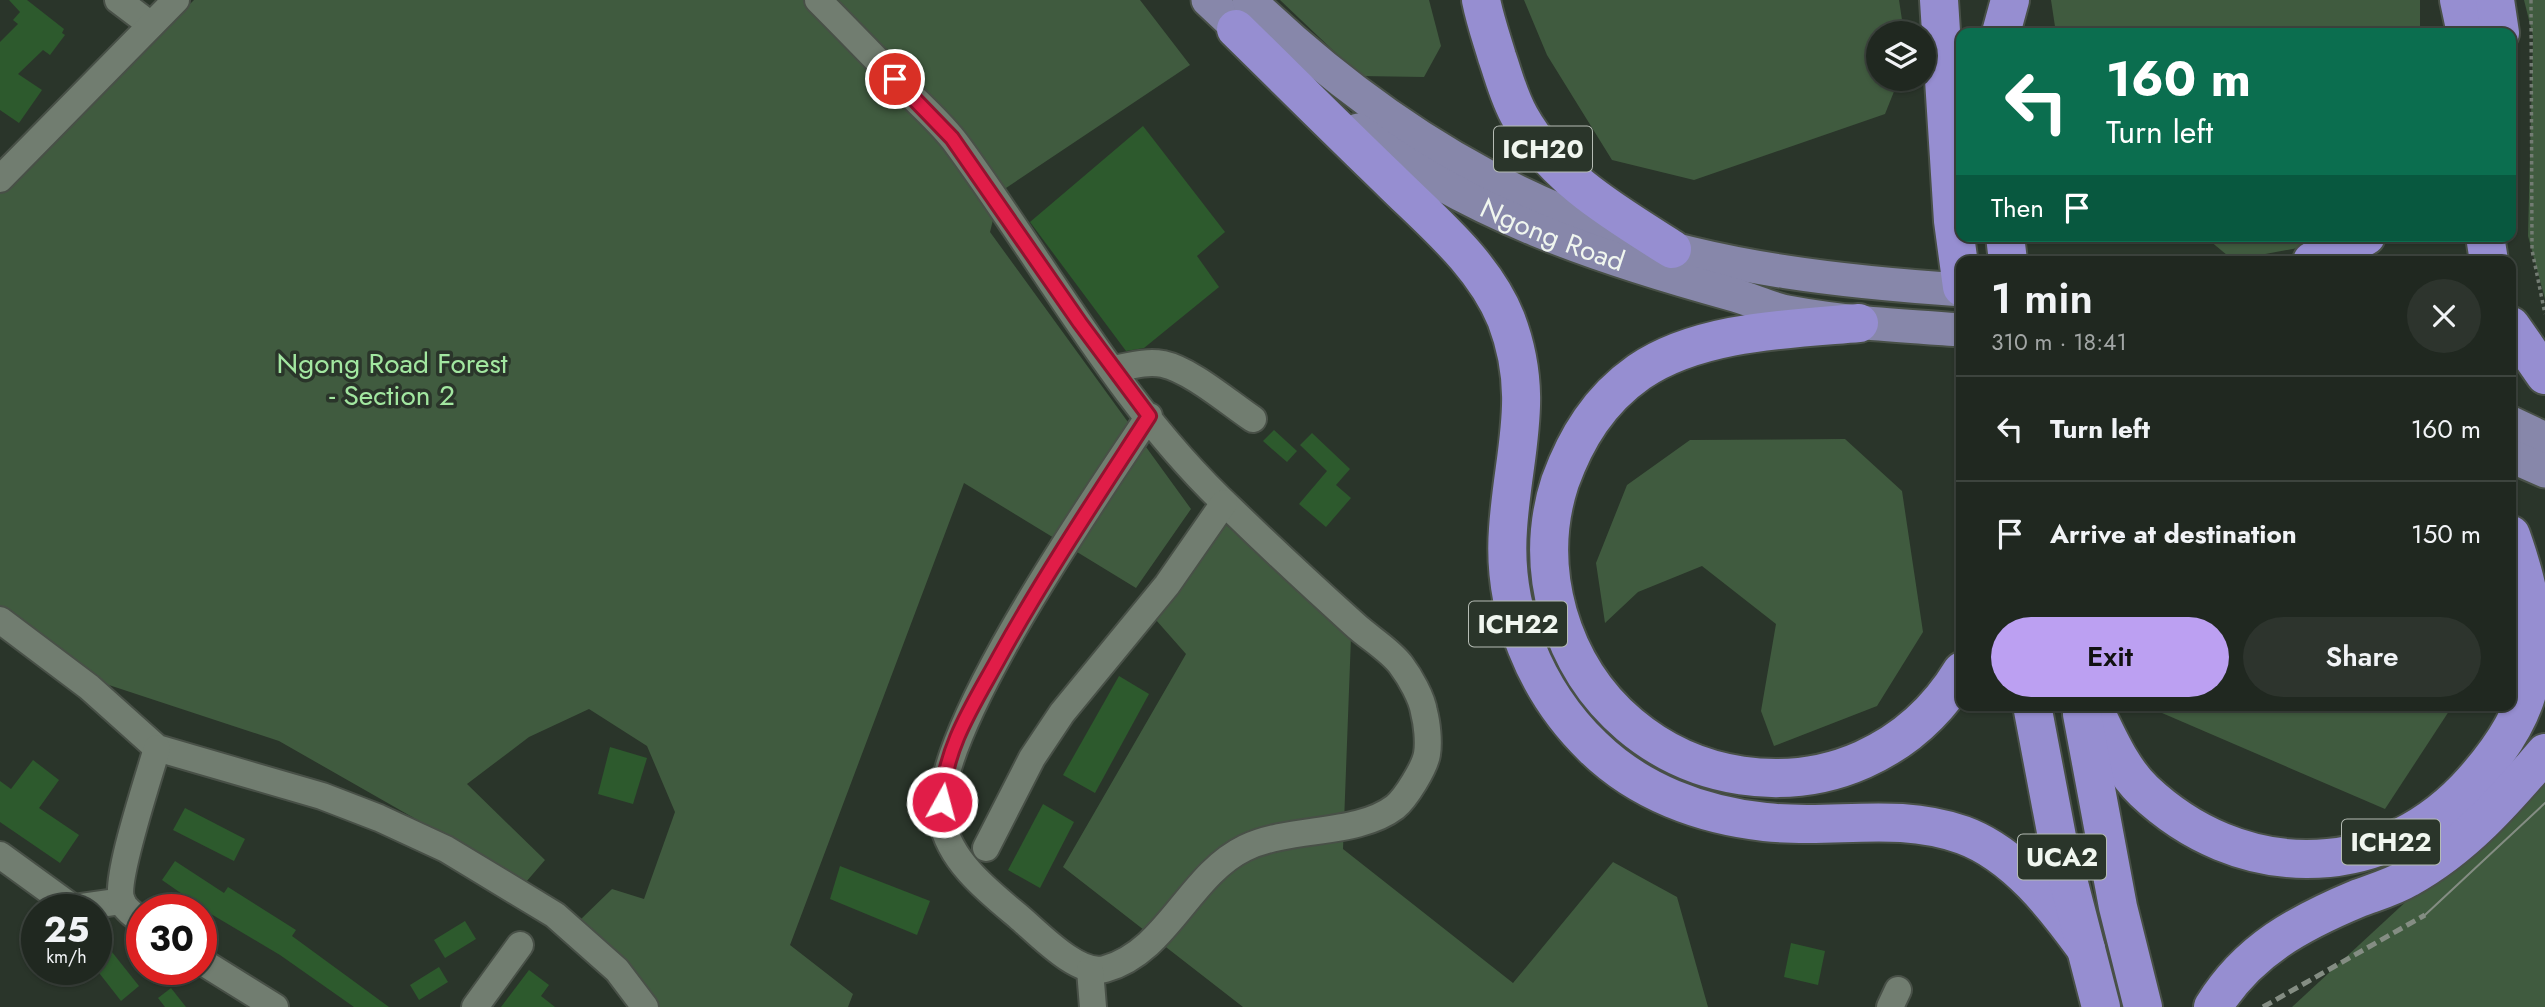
<!DOCTYPE html>
<meta charset="utf-8">
<style>
:root{--surface:#202820;--page:#2d342d;--text:#f1f3f6;--muted:#a2a6a5;--line:#3d443e;--accent:#bca0f2}
body{margin:0;font-family:Jost,sans-serif;background:var(--page);color:var(--text);height:100vh;display:flex;flex-direction:column;font-size:26px;white-space:nowrap}
*{box-sizing:border-box;margin:0}
p{font-size:23px;color:var(--muted)}
.icon{flex:none;width:38px;height:38px;fill:none;stroke:currentColor;stroke-width:2;stroke-linecap:round;stroke-linejoin:round}
.map{position:relative;flex:1;overflow:hidden}
.panel{position:absolute;left:1956px;top:256px;width:560px;height:455px;display:flex;flex-direction:column;background:var(--surface);border-radius:14px;box-shadow:0 2px 5px #0004,0 0 0 2px var(--line)}
.panel>*{flex:none}
.top-card{position:absolute;left:1956px;top:28px;width:560px;height:214px;border-radius:14px;box-shadow:0 2px 5px #0004,0 0 0 2px var(--line);background:#0b6e4f;color:#fff;overflow:hidden}
.fabs{position:absolute;left:1866px;top:21px;display:grid;gap:14px}
.fabs a{display:grid;place-items:center;width:70px;height:70px;border-radius:50%;background:var(--surface);box-shadow:0 2px 5px #0004,0 0 0 2px var(--line);font-size:35px}
.speed{position:absolute;left:21px;top:894px;display:flex;gap:14px;font-size:35px;font-weight:700;text-align:center}
.speed>*{display:grid;place-content:center;width:91px;height:91px;border-radius:50%;background:var(--surface);box-shadow:0 2px 5px #0004,0 0 0 2px var(--line);line-height:1}
.speed small{font-size:18px;font-weight:400}
.speed .limit{border:10px solid #d22;background:#fff;color:#111}
.pin{position:absolute;display:grid;place-items:center;width:60px;height:60px;color:#fff;margin:-30px;border:4px solid #fff;border-radius:50%;box-shadow:0 2px 7px #0007}
.me{position:absolute;width:77px;margin:-38px;rotate:7deg;stroke-linejoin:round;filter:drop-shadow(0 0 5px #0008)}
.turn{display:flex;align-items:center;gap:24px;height:147px;padding:0 35px;font-size:32px}
.turn .icon{width:91px;height:91px;stroke-width:2.5}
.turn b{display:block;font-size:49px;line-height:60px}
.then{display:flex;align-items:center;height:66px;padding:0 35px;background:#0003;gap:14px;font-size:26px}
.round{display:grid;place-items:center;flex:none;width:74px;height:74px;border-radius:37px;background:var(--page)}
.overview{display:flex;align-items:center;justify-content:space-between;height:119px;padding:0 35px}
h1{font-size:42px;font-weight:600;line-height:52px}
.action{display:flex;gap:14px;margin-top:auto;padding:14px 35px}
.action a{flex:1;height:80px;border-radius:42px;background:var(--accent);color:#111;font-size:28px;font-weight:600;line-height:80px;text-align:center}
.action a+a{background:var(--page);color:var(--text)}
ul{padding:0;list-style:none}
li{display:flex;align-items:center;gap:21px;height:105px;padding:0 35px;border-top:2px solid var(--line)}
li div{flex:1}
li b{display:block;font-size:26px}
li em{font-style:normal}
.map>svg:first-child{display:block}
.green{fill:#405b3f}
.building{fill:#2d5a2d}
.lines{fill:none;stroke-linecap:round;stroke-linejoin:round}
.minor-casing{stroke:#485047;stroke-width:30}
.major-casing{stroke:#485047;stroke-width:37}
.highway-casing{stroke:#485047;stroke-width:42}
.path{stroke:#737c73;stroke-width:3.5;stroke-dasharray:3.5 3.5;stroke-linecap:butt}
.minor{stroke:#717d70;stroke-width:26}
.major{stroke:#8787aa;stroke-width:33}
.highway{stroke:#968ed1;stroke-width:38}
.tram{stroke:#848d83;stroke-width:2}
.rail{stroke:#848d83;stroke-width:5;stroke-dasharray:10 5;stroke-linecap:butt}
.route-casing{stroke:#92132f;stroke-width:18}
.route{stroke:#e11d48;stroke-width:12}
.labels{text-anchor:middle;stroke-width:7;stroke-linejoin:round;paint-order:stroke}
.shield{fill:#2a352a;stroke:#b5bcb4;stroke-width:2}
.shield-label{font-size:26px;font-weight:bold;fill:#f0f6ef}
.street-label{font-size:28px;fill:#f0f6ef;stroke:#2a352a}
.park-label{font-size:28px;fill:#a2e7a0;stroke:#2a352a}
</style>
<div class="map">
<svg width="2545" height="1007" viewBox="0 0 2545 1007">
<rect width="100%" height="100%" fill="#2a352a"/>
<g class="green">
<path d="M194,0h946l50,65 -190,127 -10,40 201,277 -55,79 -172,-105 -174,462 63,49 -5,13h-190l-14,-23 -65,-63 33,-32 32,10 31,-87 -28,-66 -58,-37 -60,28 -62,47 78,76 -19,22 -247,-141 -240,-79 -39,-31v-437z"/>
<path d="M1280,0h149l12,46 -17,31 -64,-1z"/>
<path d="M1524,0h375l5,33h-26v46h21l-14,35 -191,66 -82,-20 -65,-105z"/>
<path d="M2051,0h369v33h-364z"/>
<path d="M2524,0h21v299l-17,-63 5,-200z"/>
<path d="M2204,236h122l-12,9 -81,15z"/>
<path d="M1845,439l57,52 21,141 -46,74 -103,40 -13,-35 15,-87 -74,-58 -64,26 -33,31 -9,-60 31,-78 63,-45z"/>
<path d="M1224,523l127,114 -8,212 170,134 100,-121 64,35 31,110h-465l-180,-140 123,-213 -30,-34z"/>
<path d="M2160,705h293l-68,104 -223,-96z"/>
<path d="M2545,773v234h-253z"/>
</g>
<g class="building">
<path d="M9,0h18l37,29 -2,4 3,2 -15,20 -7,-5 -25,24 24,16 -23,33 -19,-13v-68l18,-18 -5,-4 7,-8z"/>
<path d="M1143,126l82,106 -28,24 22,31 -75,61 -18,3 -96,-129z"/>
<path d="M1274,430l23,21 -10,11 -24,-21z"/>
<path d="M1312,433l38,36 -14,16 15,13 -25,29 -27,-23 28,-33 -27,-26z"/>
<path d="M1119,676l30,18 -54,99 -32,-18z"/>
<path d="M610,747l37,11 -14,46 -35,-10z"/>
<path d="M33,760l26,20 -20,28 40,27 -19,28 -60,-41v-41l11,8z"/>
<path d="M1043,804l31,18 -34,66 -32,-18z"/>
<path d="M185,808l60,31 -11,22 -61,-31z"/>
<path d="M175,861l49,32 4,-6 68,43 -4,6 97,71h-35l-74,-52 -69,-41 -49,-34z"/>
<path d="M840,866l90,35 -13,34 -87,-36z"/>
<path d="M465,921l11,18 -31,19 -11,-18z"/>
<path d="M1791,943l34,8 -7,34 -34,-8z"/>
<path d="M108,947l31,39 -18,15 -25,-32v-13z"/>
<path d="M439,967l9,15 -29,18 -9,-15z"/>
<path d="M529,970l20,15 -8,11 14,11h-54z"/>
<path d="M171,988l15,19h-21l-7,-9z"/>
</g>
<g class="lines">
<g class="minor-casing">
<g id="minor">
<path d="M118,0l33,25"/>
<path d="M818,0c30,30 59,60 88,90 16,17 36,34 50,53 90,122 164,263 276,367 40,39 81,77 122,114 15,14 36,26 47,41 9,12 21,33 23,47 3,11 5,30 3,42 -2,13 -21,44 -32,53 -38,29 -104,19 -150,41 -56,27 -78,104 -140,121 -27,7 -67,-36 -86,-52 -30,-25 -70,-56 -77,-97 -15,-83 157,-327 207,-404"/>
<path d="M0,179l176,-179"/>
<path d="M1114,369c16,-3 32,-8 49,-5 28,6 66,39 90,55"/>
<path d="M0,620l89,67 68,61 165,48 57,22 67,31 109,66 62,55 28,37"/>
<path d="M986,848l46,-90 30,-45 105,-128 57,-82"/>
<path d="M0,855l73,53 49,-7"/>
<path d="M142,921c-7,-5 -16,-11 -20,-19 -9,-20 28,-128 35,-154"/>
<path d="M201,961l74,46"/>
<path d="M1090,970l3,37"/>
<path d="M475,1007l45,-62"/>
<path d="M1890,1007l8,-17"/>
</g>
</g>
<g class="major-casing">
<g id="major">
<path d="M1208,0l49,46"/>
<path d="M1249,0c104,100 226,184 364,231 112,38 231,51 349,59"/>
<path id="s1" d="M1358,130c110,84 242,128 373,164 19,5 37,14 56,18 58,11 116,14 175,18"/>
<path d="M2511,423l34,16"/>
<path d="M2511,456l34,15"/>
</g>
</g>
<g class="highway-casing">
<g id="highway">
<path d="M1481,0c4,20 10,37 16,57 7,20 12,41 23,60 34,61 95,96 152,132"/>
<path d="M1939,0l14,221 9,66"/>
<path d="M2459,0l7,33"/>
<path d="M2495,0l5,33"/>
<path d="M1236,29c51,50 101,100 152,149 42,42 95,84 118,141 30,78 7,132 2,210 -6,81 27,162 85,218 46,45 108,68 172,75 68,8 130,-11 198,13 52,19 92,71 123,114"/>
<path d="M2001,33l9,-33"/>
<path d="M2005,236l3,25"/>
<path d="M2485,236l4,25"/>
<path d="M2312,261l54,-25"/>
<path d="M1859,323c-71,6 -160,8 -220,49 -40,28 -63,66 -79,110 -14,43 -14,88 -2,131 54,187 301,227 404,58"/>
<path d="M2511,326l34,49"/>
<path d="M2032,705l25,132 44,170"/>
<path d="M2092,705c15,30 28,63 52,86 94,89 231,93 322,-2 27,-29 57,-68 64,-109 9,-51 -2,-97 -19,-145"/>
<path d="M2082,714l36,193 25,100"/>
<path d="M2213,1007c35,-57 86,-84 146,-109 16,-6 34,-11 49,-20 55,-30 97,-78 137,-125"/>
</g>
</g>
<path class="path" d="M2531,0l1,250 13,64"/>
<use href="#minor" class="minor"/>
<use href="#major" class="major"/>
<use href="#highway" class="highway"/>
<path class="tram" d="M2425,915l120,-112"/>
<path class="rail" d="M2263,1007l162,-92"/>
</g>
<g class="lines">
<g class="route-casing">
<path id="route" d="M895,79l57,59 128,185 69,93c-51,79 -103,157 -149,240 -25,46 -56,91 -58,146"/>
</g>
<use href="#route" class="route"/>
</g>
<g class="labels">
<g class="shield">
<rect x="1494" y="126.5" width="98" height="45" rx="5"/>
<rect x="1469" y="601.5" width="98" height="45" rx="5"/>
<rect x="2342" y="819.5" width="98" height="45" rx="5"/>
<rect x="2018" y="834.5" width="88" height="45" rx="5"/>
</g>
<g class="shield-label">
<text x="1543" y="158">ICH20</text>
<text x="1518" y="633">ICH22</text>
<text x="2391" y="851">ICH22</text>
<text x="2062" y="866">UCA2</text>
</g>
<g class="street-label">
<text dy="10" stroke="none"><textPath href="#s1" startOffset="222">Ngong Road</textPath></text>
</g>
<g class="park-label">
<text x="392" y="373">Ngong Road Forest<tspan x="392" dy="32">- Section 2</tspan></text>
</g>
</g>
</svg>
<div class="fabs">
<a><svg class="icon" aria-label="layers" viewBox="0 0 24 24"><path d="M12 4l9 5-9 5-9-5zM3 14l9 5 9-5"/></svg></a>
</div>
<div class="speed"><div>25<small>km/h</small></div><div class="limit">30</div></div>
<div class="pin" style="left:895px;top:79px;background:#d93025"><svg class="icon" aria-label="arrive" viewBox="0 0 24 24"><path d="M6 21V4h12l-3 4 3 4H6"/></svg></div>
<svg class="me" style="left:942px;top:802px" viewBox="-20 -20 40 40"><circle r="17" fill="#e11d48" stroke="#fff" stroke-width="3"/><path d="M0-11L8 9 0 5-8 9z" fill="#fff"/></svg>
<div class="top-card">
<div class="turn"><svg class="icon" aria-label="left" viewBox="0 0 24 24"><path d="M17 20v-9H6M10 6l-5 5 5 5"/></svg><div><b>160 m</b>Turn left</div></div>
<div class="then">Then<svg class="icon" aria-label="arrive" viewBox="0 0 24 24"><path d="M6 21V4h12l-3 4 3 4H6"/></svg></div>
</div>
<section class="panel">
<div class="overview"><div><h1>1 min</h1><p>310 m · 18:41</p></div><a class="round"><svg class="icon" aria-label="close" viewBox="0 0 24 24"><path d="M6 6l12 12M18 6L6 18"/></svg></a></div>
<ul>
<li><svg class="icon" aria-label="left" viewBox="0 0 24 24"><path d="M17 20v-9H6M10 6l-5 5 5 5"/></svg><div><b>Turn left</b></div><em>160 m</em></li>
<li><svg class="icon" aria-label="arrive" viewBox="0 0 24 24"><path d="M6 21V4h12l-3 4 3 4H6"/></svg><div><b>Arrive at destination</b></div><em>150 m</em></li>
</ul>
<div class="action"><a>Exit</a><a>Share</a></div>
</section>
</div>
